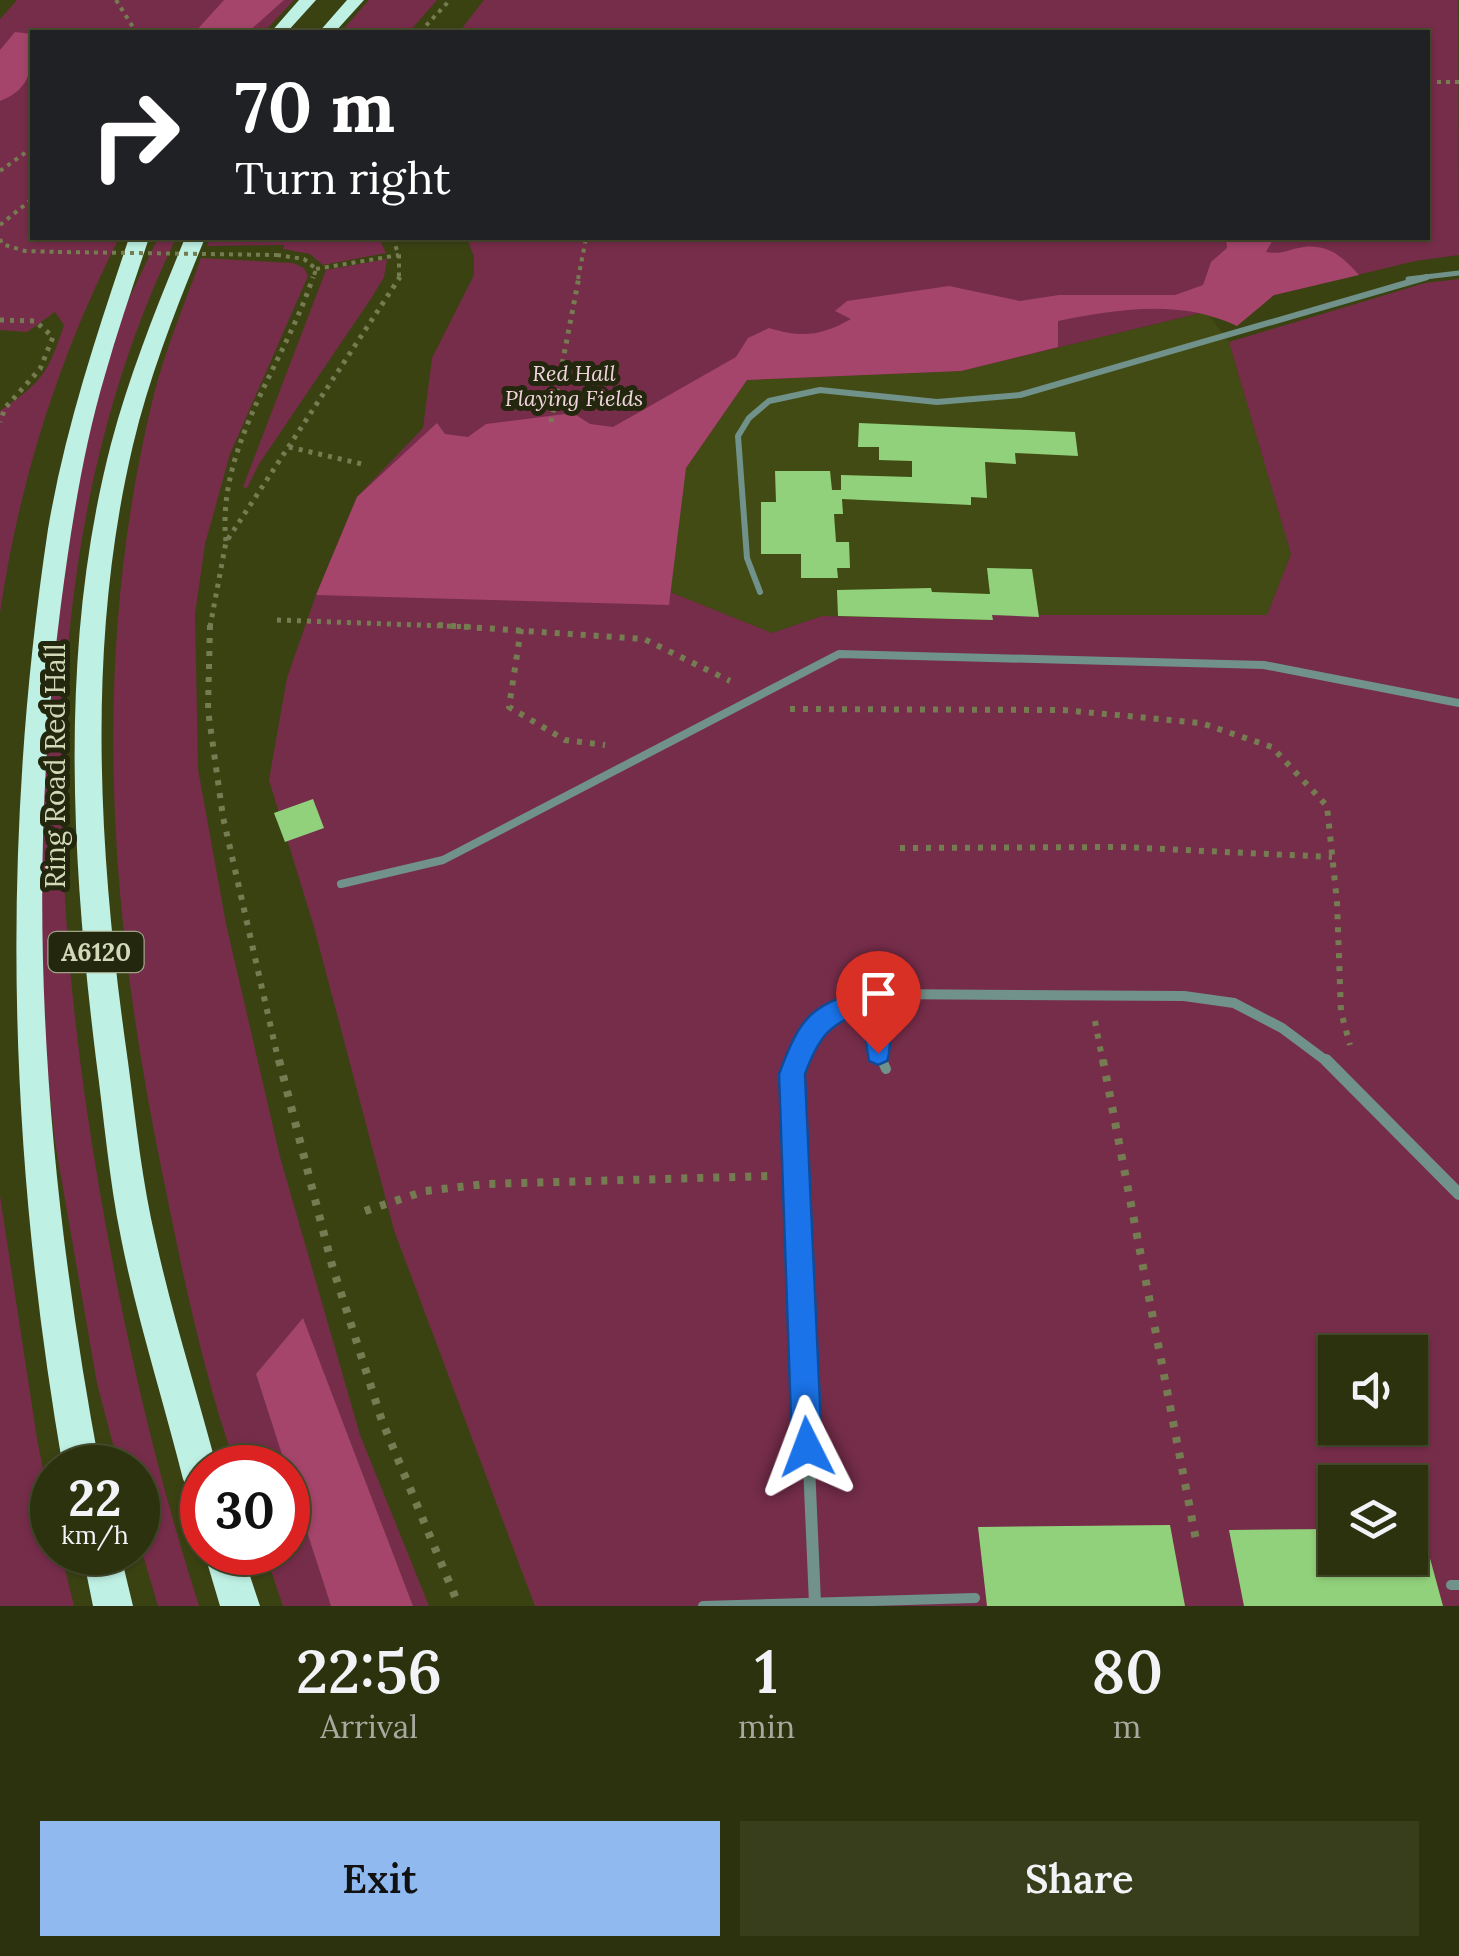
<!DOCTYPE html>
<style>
:root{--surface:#2c320e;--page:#383e1c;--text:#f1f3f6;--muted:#a6aa9e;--line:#484d2e;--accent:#90b9f0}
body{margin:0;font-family:Lora,serif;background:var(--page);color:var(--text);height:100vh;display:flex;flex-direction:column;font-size:38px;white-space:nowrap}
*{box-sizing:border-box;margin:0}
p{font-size:32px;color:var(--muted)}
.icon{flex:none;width:55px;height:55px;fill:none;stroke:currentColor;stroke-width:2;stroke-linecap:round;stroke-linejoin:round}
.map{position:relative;height:1606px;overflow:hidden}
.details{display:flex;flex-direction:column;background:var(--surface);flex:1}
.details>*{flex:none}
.hud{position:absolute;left:30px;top:30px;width:1400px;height:210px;border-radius:0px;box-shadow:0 2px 8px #0004,0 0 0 2px var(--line);background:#202124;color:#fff;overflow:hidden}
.controls{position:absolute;left:1318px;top:1335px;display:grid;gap:20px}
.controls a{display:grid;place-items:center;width:110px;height:110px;border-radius:0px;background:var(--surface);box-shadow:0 2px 8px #0004,0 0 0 2px var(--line);font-size:50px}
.speed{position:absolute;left:30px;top:1445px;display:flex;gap:20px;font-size:50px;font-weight:700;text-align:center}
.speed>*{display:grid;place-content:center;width:130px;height:130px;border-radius:50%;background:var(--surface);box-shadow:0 2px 8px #0004,0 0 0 2px var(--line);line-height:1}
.speed small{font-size:25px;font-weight:400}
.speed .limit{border:15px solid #d22;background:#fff;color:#111}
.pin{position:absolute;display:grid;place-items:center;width:85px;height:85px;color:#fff;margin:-102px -42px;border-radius:50% 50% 50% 0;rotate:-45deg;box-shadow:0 0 10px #0007}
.pin .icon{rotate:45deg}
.me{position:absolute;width:110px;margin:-55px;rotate:357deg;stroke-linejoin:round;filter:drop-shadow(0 0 8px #0008)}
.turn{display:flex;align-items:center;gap:35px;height:210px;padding:0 40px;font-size:45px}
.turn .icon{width:130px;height:130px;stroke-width:2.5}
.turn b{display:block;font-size:70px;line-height:85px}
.eta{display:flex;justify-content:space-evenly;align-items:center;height:170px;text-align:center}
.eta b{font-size:60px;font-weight:600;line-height:70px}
.button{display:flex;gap:20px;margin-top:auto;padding:20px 40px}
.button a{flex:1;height:115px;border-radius:0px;background:var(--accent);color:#111;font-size:40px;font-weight:600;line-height:115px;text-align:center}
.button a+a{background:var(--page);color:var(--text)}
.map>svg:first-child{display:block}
.built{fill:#424b14}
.green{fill:#762d4a;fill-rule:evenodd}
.forest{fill:#a5456b}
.building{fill:#92d17b}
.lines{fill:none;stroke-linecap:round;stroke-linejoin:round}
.path-far3{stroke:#757c52;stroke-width:4;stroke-dasharray:4 5;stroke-linecap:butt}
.path-far2{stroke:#757c52;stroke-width:5;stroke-dasharray:4 6;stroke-linecap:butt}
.path-far1{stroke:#757c52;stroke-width:6;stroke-dasharray:5 8;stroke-linecap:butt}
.path{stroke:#757c52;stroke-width:8;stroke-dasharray:6 10;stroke-linecap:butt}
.service-far3{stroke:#71928a;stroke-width:5}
.service-far2{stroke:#71928a;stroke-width:6}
.service-far1{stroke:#71928a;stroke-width:8}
.service{stroke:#71928a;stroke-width:10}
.minor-far1{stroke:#71928a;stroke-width:10}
.minor{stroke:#71928a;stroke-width:12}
.trunk{fill:#bef1e4;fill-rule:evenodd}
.path-bridge{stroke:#757c52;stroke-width:4;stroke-dasharray:4 5;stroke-linecap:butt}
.route{fill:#1a73e8;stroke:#114b97;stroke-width:2.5}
.labels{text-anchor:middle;stroke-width:10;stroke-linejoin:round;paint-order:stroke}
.far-park-label{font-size:22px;font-style:italic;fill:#f1d5de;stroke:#23270d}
.shield{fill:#23270d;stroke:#9ea485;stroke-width:2.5}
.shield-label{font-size:25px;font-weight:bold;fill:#d2d9b9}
.street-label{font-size:28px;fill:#d2d9b9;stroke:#23270d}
</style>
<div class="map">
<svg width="1459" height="1606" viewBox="0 0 1459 1606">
<rect width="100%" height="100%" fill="#3b4212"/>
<path class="built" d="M1206,312l23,30 62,212 -24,61h-274v5l-171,-4 -50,17 -112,-45 26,-120 61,-88 214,-9z"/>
<g class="green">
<path d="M17,0h277l-30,32h-232v206h87c-60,118 -100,243 -119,375v-202c42,-29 48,-37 64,-86l-9,-13 -28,20 -27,-2v-311z"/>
<path d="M369,0h68l-28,32h-68z"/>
<path d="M484,0h974l1,255 -44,6 -454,110 -214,9 -61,88 -26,120 112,45 50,-17 170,4v-5h275l24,-61 -62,-212 196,-59 34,-4v1327h-924l-141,-376 -80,-303 -45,-147 18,-102 29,-83 41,-98 66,-69 9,-70 42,-83v-18l-7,-19h961v-206h-969zM1335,1352h75v76h-75zM1335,1482h75v76h-75z"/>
<path d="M158,238h18c-142,295 -131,633 -77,949 24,141 56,282 100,419h-41l-20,-68v-70l-19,-1 -22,-84 -42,-241 -15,-142 -9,-157 50,-401 45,-137z"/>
<path d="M211,238h168l7,15 -63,12 -13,-11 -27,-5 1,-4 -77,1z"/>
<path d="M201,258l92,5 11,5 4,8 -78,178 -25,90 -10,70 3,155 28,155 54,233 80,278 69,171h-16l-110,-287 -47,55 31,93h-51c-32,-91 -53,-191 -72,-286 -55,-263 -75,-523 -10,-787 12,-46 31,-91 47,-136z"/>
<path d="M387,259l-3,18 -12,20 -113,167 -12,24 -4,-1 83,-217z"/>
<path d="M0,1196l37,243 15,74v39l9,1 13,53h-74z"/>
<path d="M288,1471l43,135h-48l-18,-53 23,-1z"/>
</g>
<g class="forest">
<path d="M224,0h60l-36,32h-53z"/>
<path d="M15,32l17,2c1,31 1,54 -32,67v-51z"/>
<path d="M1226,238h48l-8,14c16,3 23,-3 38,-5 25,-3 40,11 55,28l-85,20 -37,31c-57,-27 -118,-17 -179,-5v26l-97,24 -214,9 -61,88 -17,137 -353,-10 41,-98 80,-74 8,11 23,3 18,-13 87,-11 17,11 23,3 123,-70 12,-19 21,-10c33,10 52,8 82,-9l-16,-8 12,-10 102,-15 71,15 39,-6h116l28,-10 8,-23 16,-14z"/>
<path d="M303,1318l110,288h-82l-75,-232z"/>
</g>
<g class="building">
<path d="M859,423l216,9 3,24 -63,-3 1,11 -31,-2 2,36 -16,-1v8l-129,-6 1,15h-9l2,28h13l1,26h-13l1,10h-37v-24h-40v-52h15l-1,-31h55l2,19h9v-15l71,2v-16l-33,-1v-13h-21z"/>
<path d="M987,568l45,1 7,48 -47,-2 1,5 -155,-4 -1,-26 94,-2 1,4 58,2z"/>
<path d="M313,799l11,29 -39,14 -11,-29z"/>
<path d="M1170,1525l15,81h-198l-9,-79z"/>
<path d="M1335,1529v29h75v-29h12l21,77h-199l-15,-76z"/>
</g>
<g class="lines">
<g class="path-far3">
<path d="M116,0l20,32"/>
<path d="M420,32l30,-32"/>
<path d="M1428,82h31"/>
<path d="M0,171l32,-23"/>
<path d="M0,225l32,-26"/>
<path d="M392,238l7,17v24"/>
<path d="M0,239l2,5 23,7 33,1"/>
<path d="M277,255l27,4 12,10 -3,10"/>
<path d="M316,269l83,-14"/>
<path d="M578,279l8,-41"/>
</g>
<g class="path-far2">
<path d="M0,320l35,1 18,16 -13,32 -35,39 -5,14"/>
<path d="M551,422l28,-145"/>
<path d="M289,447l73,17"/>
<path d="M226,541c-10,-94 59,-178 87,-264"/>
<path d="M277,620l197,7"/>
<path d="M210,627l16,-85 174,-265"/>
</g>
<g class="path-far1">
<path d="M210,625l-2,85 15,107 56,246"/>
<path d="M438,625l206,14 86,42"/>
<path d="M521,629l-12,78 56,33 40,5"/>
<path d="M790,709l273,1 138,13 71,24 55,59 10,96 4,110 9,33"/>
<path d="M900,848l221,-1 211,10"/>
<path d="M1095,1021l8,42"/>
</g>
<g class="path">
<path d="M279,1060l53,205 50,156 77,185"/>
<path d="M1103,1060l93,480"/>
<path d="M365,1211l60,-20 60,-7 285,-8"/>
</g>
<path class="service-far3" d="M1408,279l51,-6"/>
<path class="service-far2" d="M760,592l-13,-34 -9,-122 11,-18 20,-17 51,-11 117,12 83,-7 407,-118"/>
<g class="service-far1">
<path d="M341,884l102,-24 396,-206 425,11 195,38"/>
<path d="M880,994l-3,38 6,31"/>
</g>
<g class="service">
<path d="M882,1060l4,9"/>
<path d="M1451,1585h8"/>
<path d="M703,1606l272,-8"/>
</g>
<path class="minor-far1" d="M797,1063l10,-22 16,-21 57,-26 304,2 50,7 48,25 47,35"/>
<g class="minor">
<path d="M798,1060l-6,14 23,529"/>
<path d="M1326,1060l133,134"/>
</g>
<g class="trunk">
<path d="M299,0h17l-29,32h-16z"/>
<path d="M347,0h17l-29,32h-16z"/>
<path d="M129,238h20c-15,45 -31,91 -44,137 -22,74 -34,153 -44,229 -38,292 -15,576 39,864h-37c-55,-319 -63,-619 -15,-939 17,-100 49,-196 81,-291z"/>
<path d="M185,238h20c-28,68 -55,136 -72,207 -48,203 -34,413 -5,617 8,60 14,120 28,179 17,77 41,151 61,227h-15v30l-13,-6 -6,-13c-20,-80 -46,-160 -62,-241 -12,-59 -17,-120 -25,-179 -25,-204 -37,-415 15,-615 19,-71 46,-138 74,-206z"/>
<path d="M82,1552h38l13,54h-40z"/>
<path d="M204,1552h38l18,54h-40z"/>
</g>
<path class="path-bridge" d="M58,252l219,3"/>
</g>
<path class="route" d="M880,983l9,3c4,8 2,67 -2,75l-9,4 -9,-4 -6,-38 2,-12c-37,13 -47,28 -60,63l17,373 -4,11 -11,4 -11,-4 -4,-11 -13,-373c25,-68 35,-67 101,-91z"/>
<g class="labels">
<g class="far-park-label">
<text x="574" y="381">Red Hall<tspan x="574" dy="25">Playing Fields</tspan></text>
</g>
<rect class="shield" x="48.5" y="932" width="95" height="40" rx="8"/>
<g class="shield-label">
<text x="96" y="961">A6120</text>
</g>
<g class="street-label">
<text transform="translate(55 766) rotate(-90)" y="10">Ring Road Red Hall</text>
</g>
</g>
</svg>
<div class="controls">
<a><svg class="icon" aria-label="sound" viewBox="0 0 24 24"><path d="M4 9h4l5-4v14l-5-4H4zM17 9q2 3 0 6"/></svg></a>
<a><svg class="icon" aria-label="layers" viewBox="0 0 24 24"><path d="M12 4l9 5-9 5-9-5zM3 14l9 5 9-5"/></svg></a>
</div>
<div class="speed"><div>22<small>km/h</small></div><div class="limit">30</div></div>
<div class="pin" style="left:878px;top:1053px;background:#d93025"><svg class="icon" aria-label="arrive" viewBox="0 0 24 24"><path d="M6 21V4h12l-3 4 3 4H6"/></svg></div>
<svg class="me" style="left:807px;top:1447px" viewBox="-20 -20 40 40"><path d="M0-17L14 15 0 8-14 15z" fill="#1a73e8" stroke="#fff" stroke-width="4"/></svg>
<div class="hud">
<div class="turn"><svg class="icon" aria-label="right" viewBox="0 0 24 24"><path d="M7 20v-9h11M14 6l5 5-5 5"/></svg><div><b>70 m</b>Turn right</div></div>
</div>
</div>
<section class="details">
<div class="eta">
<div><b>22:56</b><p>Arrival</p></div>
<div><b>1</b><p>min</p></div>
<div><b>80</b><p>m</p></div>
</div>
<div class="button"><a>Exit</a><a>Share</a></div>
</section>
